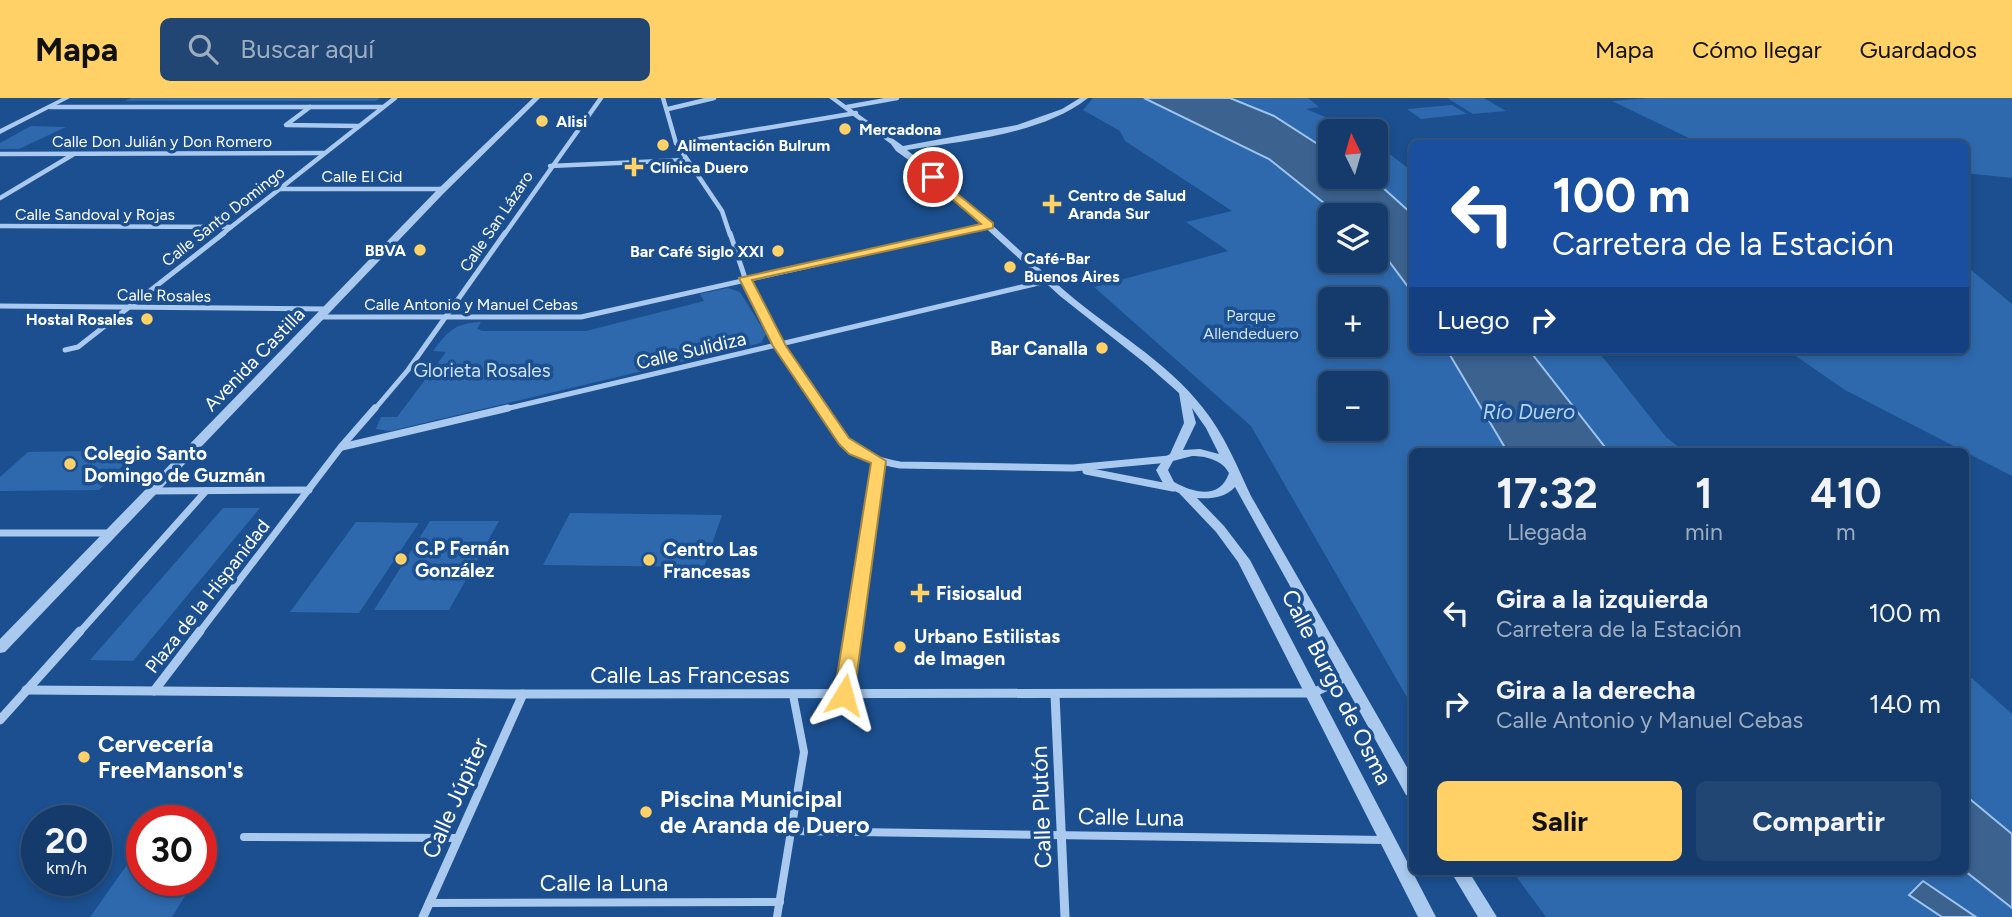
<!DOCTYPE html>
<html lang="es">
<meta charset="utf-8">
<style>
:root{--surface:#143b6b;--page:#214673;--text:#f1f3f6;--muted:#9dadc1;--line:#33557e;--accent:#ffd166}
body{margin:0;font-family:Figtree,sans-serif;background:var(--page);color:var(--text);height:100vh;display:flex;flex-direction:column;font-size:26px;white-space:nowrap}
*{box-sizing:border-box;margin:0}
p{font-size:23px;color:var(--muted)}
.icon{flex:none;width:38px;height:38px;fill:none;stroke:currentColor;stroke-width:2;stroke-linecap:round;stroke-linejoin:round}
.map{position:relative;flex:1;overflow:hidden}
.sheet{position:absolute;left:1409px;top:350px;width:560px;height:427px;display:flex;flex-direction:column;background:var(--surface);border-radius:10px;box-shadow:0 4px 10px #0003,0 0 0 2px var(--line)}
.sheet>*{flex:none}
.top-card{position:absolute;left:1409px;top:42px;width:560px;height:214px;border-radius:10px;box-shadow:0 4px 10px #0003,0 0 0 2px var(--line);background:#1a4fa0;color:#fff;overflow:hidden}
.needle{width:46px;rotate:355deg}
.fabs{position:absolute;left:1318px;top:21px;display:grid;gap:14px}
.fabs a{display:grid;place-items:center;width:70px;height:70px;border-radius:10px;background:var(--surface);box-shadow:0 4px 10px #0003,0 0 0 2px var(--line);font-size:35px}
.speed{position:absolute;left:21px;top:707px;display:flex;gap:14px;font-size:35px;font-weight:700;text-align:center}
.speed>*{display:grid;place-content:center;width:91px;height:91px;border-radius:50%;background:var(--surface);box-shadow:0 4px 10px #0003,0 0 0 2px var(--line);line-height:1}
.speed small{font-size:18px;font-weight:400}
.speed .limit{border:10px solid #d22;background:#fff;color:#111}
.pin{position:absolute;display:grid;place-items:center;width:60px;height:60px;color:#fff;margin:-30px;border:4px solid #fff;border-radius:50%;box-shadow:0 2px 7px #0007}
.me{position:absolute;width:77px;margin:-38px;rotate:8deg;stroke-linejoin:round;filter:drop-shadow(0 0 5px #0008)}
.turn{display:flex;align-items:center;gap:24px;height:147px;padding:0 28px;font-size:32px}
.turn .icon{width:91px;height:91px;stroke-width:2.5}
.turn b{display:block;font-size:49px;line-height:60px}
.then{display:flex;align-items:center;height:66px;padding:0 28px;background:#0003;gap:14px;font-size:26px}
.eta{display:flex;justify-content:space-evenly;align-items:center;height:119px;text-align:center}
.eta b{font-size:42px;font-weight:700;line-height:49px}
.cta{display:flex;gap:14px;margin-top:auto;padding:14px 28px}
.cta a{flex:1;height:80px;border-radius:10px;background:var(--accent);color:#111;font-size:28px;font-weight:700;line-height:80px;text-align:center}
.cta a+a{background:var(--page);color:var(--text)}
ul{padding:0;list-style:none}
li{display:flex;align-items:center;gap:21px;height:91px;padding:0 28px}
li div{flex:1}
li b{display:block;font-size:26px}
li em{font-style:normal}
header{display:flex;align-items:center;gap:42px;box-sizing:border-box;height:98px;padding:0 35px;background:var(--accent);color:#111}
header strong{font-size:33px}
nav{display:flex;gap:38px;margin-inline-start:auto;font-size:24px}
.search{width:490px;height:63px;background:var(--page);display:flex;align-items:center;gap:18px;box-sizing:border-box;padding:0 24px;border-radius:10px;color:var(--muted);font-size:26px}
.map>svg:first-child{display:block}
.green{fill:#2e69ad;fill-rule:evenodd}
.water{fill:#3c6290;stroke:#9cc4f0;stroke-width:2}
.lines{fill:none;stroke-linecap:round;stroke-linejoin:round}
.pedestrian{stroke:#a9c9ee;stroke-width:8}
.minor-far3{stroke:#a9c9ee;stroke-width:4.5}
.minor-far2{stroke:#a9c9ee;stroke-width:5}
.minor-far1{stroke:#a9c9ee;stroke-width:7}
.minor{stroke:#a9c9ee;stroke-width:9}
.tertiary{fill:#a9c9ee;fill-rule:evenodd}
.route{fill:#ffd166;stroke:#a68842;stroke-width:2}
.poi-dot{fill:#ffd166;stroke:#1b4f8f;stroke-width:2.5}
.labels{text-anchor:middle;stroke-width:7;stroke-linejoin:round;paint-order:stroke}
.far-poi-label{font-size:16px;font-weight:bold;fill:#fff;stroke:#1b4f8f;text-anchor:start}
.far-street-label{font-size:16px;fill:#fff;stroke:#1b4f8f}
.far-park-label{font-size:16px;fill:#cfe3fa;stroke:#1b4f8f}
.poi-label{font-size:19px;font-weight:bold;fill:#fff;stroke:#1b4f8f;text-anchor:start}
.street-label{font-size:19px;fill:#fff;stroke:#1b4f8f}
.park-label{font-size:19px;fill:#cfe3fa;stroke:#1b4f8f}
.water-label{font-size:21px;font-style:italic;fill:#b5d3f5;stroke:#1b4f8f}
.near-street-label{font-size:23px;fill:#fff;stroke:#1b4f8f}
.near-poi-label{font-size:23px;font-weight:bold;fill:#fff;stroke:#1b4f8f;text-anchor:start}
</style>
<header>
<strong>Mapa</strong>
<div class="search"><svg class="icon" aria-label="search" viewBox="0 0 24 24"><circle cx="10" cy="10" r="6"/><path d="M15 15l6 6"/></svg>Buscar aquí</div>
<nav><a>Mapa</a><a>Cómo llegar</a><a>Guardados</a></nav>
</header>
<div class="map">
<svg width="2012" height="819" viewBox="0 0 2012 819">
<rect width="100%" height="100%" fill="#1b4f8f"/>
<g class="green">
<path d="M131,0h249l-4,3h-251z"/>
<path d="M1093,0h50l38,17 88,44 70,56h-9v46h46l1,-15 35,46v58h35l60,101 -95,1v254l-161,-280 -157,-139 134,-36 -42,-29 46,-11 -107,-70 -5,-10 -37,-21zM1330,201h46v46h-46zM1330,285h46v46h-46z"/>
<path d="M1230,0h78l11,9 -13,2 53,22h-29v21l-56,-36z"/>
<path d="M1447,0h37l22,13 -33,3z"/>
<path d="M1647,0h365v80l-47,-5v-29l-272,-1 2,-2 -83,-40z"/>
<path d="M1452,7l15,9 -46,5 -14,-10z"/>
<path d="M31,28l35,1 -47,22h-19v-6z"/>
<path d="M1376,46l36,27v43l-41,-37h5z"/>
<path d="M1965,167l47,39v172l-167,-86 -58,-40h178z"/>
<path d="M728,190l12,4 26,42 -5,9 -371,88 -14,-2 5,-12h16l49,-65 -13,-1c15,-20 22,-28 48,-29l-4,7 6,2h103l118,-30 -4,-7z"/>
<path d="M1529,252h68l69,87 18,14h-76z"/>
<path d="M138,352l-39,40 -99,1v-14l28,-25z"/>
<path d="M223,410h37l-127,153 -43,-1z"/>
<path d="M570,415l152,2 -18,52 -161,-2z"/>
<path d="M430,423h69l-50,89h-75z"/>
<path d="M356,424l63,1 -60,90 -69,-1z"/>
<path d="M1965,574l47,42v120l-47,-39z"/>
<path d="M141,747l1,35h53l-23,37h-82z"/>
<path d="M1965,772l47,37v10h-466l-33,-45z"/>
</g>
<g class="water">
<path d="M1144,0h86l44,18 56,36v25h41l41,37v78l-36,-48v-29h-37l-70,-56z"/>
<path d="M1447,252h82l79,101h-101z"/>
<path d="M1965,697l47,39v74l-47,-37z"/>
<path d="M1923,783l53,36h-34l-33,-22z"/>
</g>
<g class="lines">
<g class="pedestrian">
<path d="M791,733l593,9"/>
<path d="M244,739l214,1"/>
<path d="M429,805l351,-1"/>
<path d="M777,819l27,-165 -11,-57"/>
</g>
<g class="minor-far3">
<path d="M663,0l13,45 46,68 8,24"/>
<path d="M50,9h333"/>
<path d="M310,9l-24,18 73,1"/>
<path d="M847,9l50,-9"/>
<path d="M668,11l46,-11"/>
<path d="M676,45l180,-30"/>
<path d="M0,56l324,-1"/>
<path d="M550,68l135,-6"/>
<path d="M280,91h164"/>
<path d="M0,100l74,-44"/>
<path d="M0,128l231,1"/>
<path d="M221,137l174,-137"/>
<path d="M504,137l97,-137"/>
<path d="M948,137l42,-9"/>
</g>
<g class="minor-far2">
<path d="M730,135l20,60 29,53 44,64"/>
<path d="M0,208l327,3"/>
<path d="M320,219h261l375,-84"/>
<path d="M65,252l13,-3 146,-114"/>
<path d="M374,312l34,-40 97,-137"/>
<path d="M501,312l546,-129"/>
</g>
<g class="minor-far1">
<path d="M821,310c24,34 35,50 79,57l173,3 96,-9"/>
<path d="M342,349l166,-39"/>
<path d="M1086,373l87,17"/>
<path d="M152,393l157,-1"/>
<path d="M0,435h110"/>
<path d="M79,535l127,-142"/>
<path d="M199,535l142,-186 34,-39"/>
<path d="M853,535l26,-172"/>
</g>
<g class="minor">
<path d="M26,592l497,4 790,-1 35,-17"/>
<path d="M154,593l46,-60"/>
<path d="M844,597l10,-64"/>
<path d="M1055,597l10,222"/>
<path d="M0,622l80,-89"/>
<path d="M423,819l100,-223"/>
</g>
<g class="tertiary">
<path d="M62,0h8l-70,36v-5z"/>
<path d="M533,0h7l-97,96 -438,458 -5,1v-14l437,-449z"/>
<path d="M829,0h7l67,48 114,-21 45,-16 18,-11h8c-47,37 -123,42 -181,52 55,45 105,95 158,141 45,39 101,69 138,117 21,26 34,58 48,88l161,280v21l-6,-2 -171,-308c-10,11 -24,12 -38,11l27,28 26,34 186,357h-18l-180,-355 -22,-30 -37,-39 -14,-6 -9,-17 9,-13 5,-3 14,-31 -5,-30 -33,-29 -86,-68 -140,-128 -24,-17 -5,-7zM1192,310l14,20 13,26 -19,-5 -17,1 13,-27zM1192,358c14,0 30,4 37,17 -9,27 -35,20 -55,9l-6,-12 5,-9z"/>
<path d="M1451,774h18l28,45h-19z"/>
</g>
</g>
<path class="route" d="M933,76l60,49v5l-241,52 34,66 63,92 37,23 -32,234 -10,7 -10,-7 37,-232 -22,-9 -10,-10 -66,-98 -34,-68 242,-54 -52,-45z"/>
<g class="poi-dot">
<circle cx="542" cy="23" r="7"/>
<circle cx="845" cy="31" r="7"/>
<circle cx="663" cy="47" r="7"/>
<path d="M630.5 58.5h7v7h7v7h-7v7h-7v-7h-7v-7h7z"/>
<path d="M1048.5 95.5h7v7h7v7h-7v7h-7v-7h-7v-7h7z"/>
<circle cx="420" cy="152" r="7"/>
<circle cx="778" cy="153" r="7"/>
<circle cx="1010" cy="169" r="7"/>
<circle cx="147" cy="221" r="7"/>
<circle cx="1102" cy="250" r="7"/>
<circle cx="70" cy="366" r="7"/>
<circle cx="401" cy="461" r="7"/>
<circle cx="649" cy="462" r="7"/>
<path d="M916.5 484.5h7v7h7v7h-7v7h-7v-7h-7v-7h7z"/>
<circle cx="900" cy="549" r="7"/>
<circle cx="84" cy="659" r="7"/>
<circle cx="646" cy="714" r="7"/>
</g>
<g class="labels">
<g class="far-poi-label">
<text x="556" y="29">Alisi</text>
<text x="859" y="37">Mercadona</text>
<text x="677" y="53">Alimentación Bulrum</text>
<text x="650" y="75">Clínica Duero</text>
<text x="1068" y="103">Centro de Salud<tspan x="1068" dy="18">Aranda Sur</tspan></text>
<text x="406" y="158" text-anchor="end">BBVA</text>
<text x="764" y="159" text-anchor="end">Bar Café Siglo XXI</text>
<text x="1024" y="166">Café-Bar<tspan x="1024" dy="18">Buenos Aires</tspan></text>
<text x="133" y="227" text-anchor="end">Hostal Rosales</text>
</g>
<g class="far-street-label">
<text x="162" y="49">Calle Don Julián y Don Romero</text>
<text x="362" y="84">Calle El Cid</text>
<text x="95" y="122">Calle Sandoval y Rojas</text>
<text transform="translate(223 118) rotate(-38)" y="6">Calle Santo Domingo</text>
<text transform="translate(496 123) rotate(-56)" y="6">Calle San Lázaro</text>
<text transform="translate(164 197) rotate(1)" y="6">Calle Rosales</text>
<text x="471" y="212">Calle Antonio y Manuel Cebas</text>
</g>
<g class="far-park-label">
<text x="1251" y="223">Parque<tspan x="1251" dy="18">Allendeduero</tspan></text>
</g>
<g class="poi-label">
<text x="1088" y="257" text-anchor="end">Bar Canalla</text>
<text x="84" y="362">Colegio Santo<tspan x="84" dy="22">Domingo de Guzmán</tspan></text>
<text x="415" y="457">C.P Fernán<tspan x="415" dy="22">González</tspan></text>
<text x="663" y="458">Centro Las<tspan x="663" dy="22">Francesas</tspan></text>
<text x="936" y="502">Fisiosalud</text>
<text x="914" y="545">Urbano Estilistas<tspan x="914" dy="22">de Imagen</tspan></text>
</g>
<g class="street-label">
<text transform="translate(691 252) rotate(-13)" y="7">Calle Sulidiza</text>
<text transform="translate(254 261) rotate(-46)" y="7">Avenida Castilla</text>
<text transform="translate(207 498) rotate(-52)" y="7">Plaza de la Hispanidad</text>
</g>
<g class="park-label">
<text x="482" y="279">Glorieta Rosales</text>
</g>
<g class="water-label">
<text x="1529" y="321">Río Duero</text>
</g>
<g class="near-street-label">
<text x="690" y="585">Calle Las Francesas</text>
<text transform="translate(1337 589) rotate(63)" y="8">Calle Burgo de Osma</text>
<text transform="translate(455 700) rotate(-66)" y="8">Calle Júpiter</text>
<text transform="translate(1041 709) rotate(-92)" y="8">Calle Plutón</text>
<text transform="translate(1131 719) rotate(1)" y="8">Calle Luna</text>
<text x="604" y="793">Calle la Luna</text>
</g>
<g class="near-poi-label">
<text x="98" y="654">Cervecería<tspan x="98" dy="26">FreeManson's</tspan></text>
<text x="660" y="709">Piscina Municipal<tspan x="660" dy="26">de Aranda de Duero</tspan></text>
</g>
</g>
</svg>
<div class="fabs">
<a><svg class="needle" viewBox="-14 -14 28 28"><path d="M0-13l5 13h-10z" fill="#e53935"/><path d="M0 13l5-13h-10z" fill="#9dadc1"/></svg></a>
<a><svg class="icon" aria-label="layers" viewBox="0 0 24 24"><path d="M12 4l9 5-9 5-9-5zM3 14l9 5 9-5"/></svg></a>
<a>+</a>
<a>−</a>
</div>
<div class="speed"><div>20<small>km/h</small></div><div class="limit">30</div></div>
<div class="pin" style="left:933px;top:79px;background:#d93025"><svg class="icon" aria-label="arrive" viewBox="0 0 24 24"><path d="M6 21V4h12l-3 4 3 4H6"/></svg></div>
<svg class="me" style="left:844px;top:597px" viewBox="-20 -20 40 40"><path d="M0-17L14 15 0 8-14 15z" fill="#ffd166" stroke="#fff" stroke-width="4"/></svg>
<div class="top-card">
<div class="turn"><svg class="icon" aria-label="left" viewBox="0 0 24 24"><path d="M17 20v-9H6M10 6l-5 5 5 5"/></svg><div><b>100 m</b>Carretera de la Estación</div></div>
<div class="then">Luego<svg class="icon" aria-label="right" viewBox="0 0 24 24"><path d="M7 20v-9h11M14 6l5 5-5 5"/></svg></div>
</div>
<section class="sheet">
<div class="eta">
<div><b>17:32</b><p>Llegada</p></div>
<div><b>1</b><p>min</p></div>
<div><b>410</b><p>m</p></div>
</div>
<ul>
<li><svg class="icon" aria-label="left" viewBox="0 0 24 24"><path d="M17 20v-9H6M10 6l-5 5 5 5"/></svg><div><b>Gira a la izquierda</b><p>Carretera de la Estación</p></div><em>100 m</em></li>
<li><svg class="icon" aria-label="right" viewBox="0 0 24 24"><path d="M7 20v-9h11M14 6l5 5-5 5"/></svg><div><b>Gira a la derecha</b><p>Calle Antonio y Manuel Cebas</p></div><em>140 m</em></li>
</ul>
<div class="cta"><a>Salir</a><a>Compartir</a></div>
</section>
</div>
